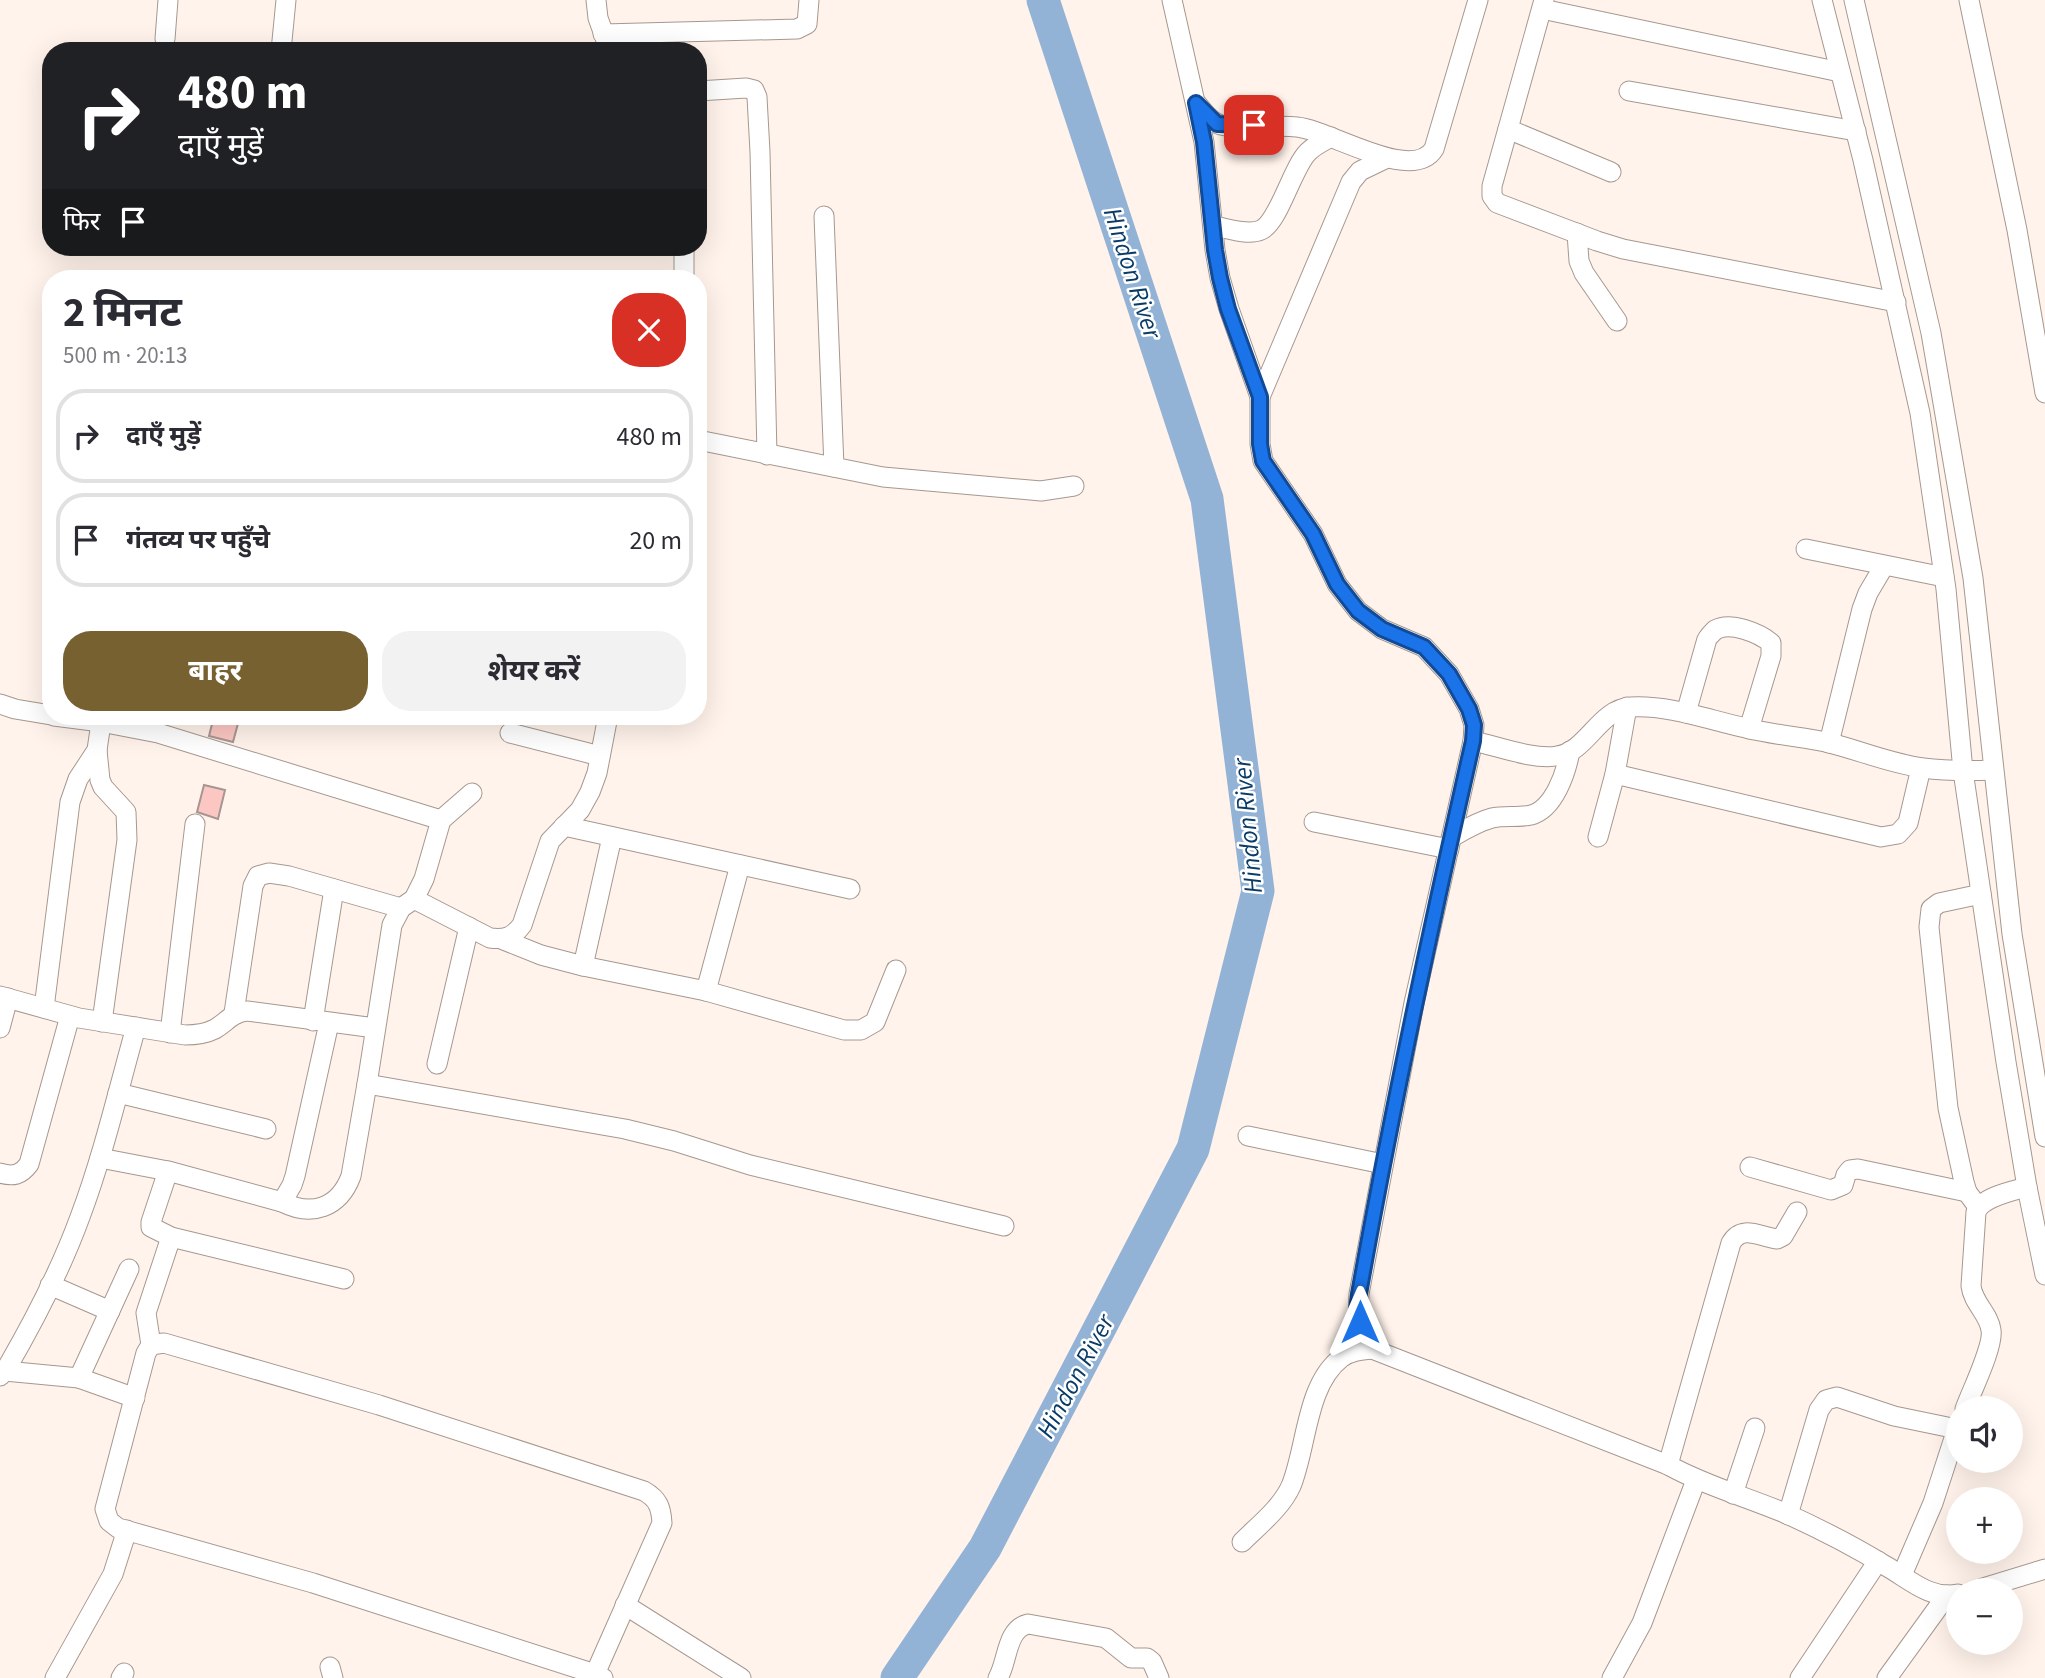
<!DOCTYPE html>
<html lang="hi">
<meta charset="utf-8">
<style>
:root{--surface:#fff;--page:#f2f2f3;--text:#2b2b33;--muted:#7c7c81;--line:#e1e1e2;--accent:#776131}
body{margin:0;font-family:"Source Sans 3","Noto Sans Devanagari",sans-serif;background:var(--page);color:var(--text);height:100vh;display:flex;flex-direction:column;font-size:26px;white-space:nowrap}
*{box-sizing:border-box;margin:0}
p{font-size:23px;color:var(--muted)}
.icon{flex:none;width:38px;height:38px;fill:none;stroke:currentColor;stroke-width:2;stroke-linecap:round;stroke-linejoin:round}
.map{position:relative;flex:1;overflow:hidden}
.sheet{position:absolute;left:42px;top:270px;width:665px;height:455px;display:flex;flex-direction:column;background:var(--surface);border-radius:28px;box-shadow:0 7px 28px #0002}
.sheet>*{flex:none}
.hud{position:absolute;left:42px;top:42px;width:665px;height:214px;border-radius:28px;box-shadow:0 7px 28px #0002;background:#202124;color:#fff;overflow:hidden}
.buttons{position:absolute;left:1946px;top:1396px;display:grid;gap:14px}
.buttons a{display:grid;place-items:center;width:77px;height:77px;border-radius:50%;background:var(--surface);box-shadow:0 7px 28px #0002;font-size:35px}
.pin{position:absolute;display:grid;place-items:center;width:60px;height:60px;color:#fff;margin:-30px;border-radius:14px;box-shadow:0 4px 10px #0006}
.me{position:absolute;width:77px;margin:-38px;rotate:0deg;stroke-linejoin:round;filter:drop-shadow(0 0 5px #0008)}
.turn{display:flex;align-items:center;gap:24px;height:147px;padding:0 21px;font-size:32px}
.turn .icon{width:91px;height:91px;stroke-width:2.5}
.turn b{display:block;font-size:49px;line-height:60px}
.then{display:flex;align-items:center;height:66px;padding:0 21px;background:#0003;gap:14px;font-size:26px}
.round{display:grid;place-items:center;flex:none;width:74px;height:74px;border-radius:28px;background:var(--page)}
.overview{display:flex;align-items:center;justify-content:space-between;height:119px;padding:0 21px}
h1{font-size:42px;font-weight:700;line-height:52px}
.cta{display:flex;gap:14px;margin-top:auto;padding:14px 21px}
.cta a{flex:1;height:80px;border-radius:28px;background:var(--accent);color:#fff;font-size:28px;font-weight:700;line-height:80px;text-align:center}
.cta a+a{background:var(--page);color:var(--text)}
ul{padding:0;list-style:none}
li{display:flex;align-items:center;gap:21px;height:94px;margin:0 14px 10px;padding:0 7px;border:4px solid var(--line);border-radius:28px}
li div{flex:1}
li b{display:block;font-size:26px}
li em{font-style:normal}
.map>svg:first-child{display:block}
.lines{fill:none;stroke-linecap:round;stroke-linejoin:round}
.river{stroke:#93b3d6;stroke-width:33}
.building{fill:#fcc7c2;stroke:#a69593;stroke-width:2}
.street-casing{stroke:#a6988f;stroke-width:21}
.street{stroke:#fff;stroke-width:19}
.route-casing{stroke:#114b97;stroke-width:18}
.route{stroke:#1a73e8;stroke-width:12}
.labels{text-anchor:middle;stroke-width:5;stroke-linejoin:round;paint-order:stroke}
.water-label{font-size:26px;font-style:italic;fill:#093b67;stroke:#fff}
</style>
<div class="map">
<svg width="2045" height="1678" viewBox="0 0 2045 1678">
<rect width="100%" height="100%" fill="#fff3eb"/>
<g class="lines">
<path class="river" d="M897,1678l88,-130 208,-399 65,-258 -51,-392 -164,-499"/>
</g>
<g class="building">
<path d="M214,716h26l-7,26 -24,-6z"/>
<path d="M204,785l21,5 -7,29 -21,-7z"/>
</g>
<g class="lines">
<g class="street-casing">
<g id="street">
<path d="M596,0l2,18 12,33"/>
<path d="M1172,0l32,142 11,108 5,28 9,31 31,88v47l3,17 50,73 24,50 21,27 24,18 42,18 25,27 20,35 5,16 -1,16 -59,262 -55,291c-2,22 4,36 13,55"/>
<path d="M1544,0l-52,186v10l5,7 100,38 26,8 273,53"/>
<path d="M1822,0l41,160 57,253 26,176 17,182 43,291 21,125 18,88"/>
<path d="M1854,0l77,333 42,245 39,356 33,203"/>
<path d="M1969,0l48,230 28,163"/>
<path d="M1542,9l298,63"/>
<path d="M603,34l194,-5 10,-5 2,-24"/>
<path d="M165,39l3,-39"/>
<path d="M281,51l5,-51"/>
<path d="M698,91l48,-3 8,2 3,7 3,55 7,303"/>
<path d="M1629,91l227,40"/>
<path d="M1197,104c7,8 13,18 24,21 21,5 53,-1 76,2 33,3 115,57 137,22l44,-149"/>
<path d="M1508,129l103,43"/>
<path d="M824,216l10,251"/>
<path d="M1213,226c14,2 35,10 48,4 18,-8 31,-62 47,-78 7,-7 16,-11 23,-15"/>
<path d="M1577,233l2,28 5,12 33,48"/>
<path d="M684,247v31"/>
<path d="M1260,397l91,-215 9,-11 27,-13"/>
<path d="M698,440l185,37 158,14 33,-5"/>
<path d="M1806,549l138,28"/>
<path d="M0,704l15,5 36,6"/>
<path d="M1686,713l21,-74c0,-1 7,-8 8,-9 15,-9 44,3 56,13v13l-22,73"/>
<path d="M54,716l47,6 57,11 283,87"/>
<path d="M510,733l90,23"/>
<path d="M1473,741c24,5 60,19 84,15 30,-4 42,-47 74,-49 39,-2 78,13 115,21 28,7 57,9 84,15 31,8 62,21 93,25 23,3 46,3 70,2"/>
<path d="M1829,743l33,-134 6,-16 16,-27"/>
<path d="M97,750l3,30 3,7 23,25 1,28 -25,182"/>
<path d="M1615,774l266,63 17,-3 10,-11 13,-55"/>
<path d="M1314,822l135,27"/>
<path d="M564,826l286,63"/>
<path d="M1452,837c12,-7 25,-15 40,-19 12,-3 26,0 39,-3 23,-6 35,-42 39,-64"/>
<path d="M1598,837l17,-63 12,-67"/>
<path d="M414,899l76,39c15,2 23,-1 32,-13l28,-84 30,-31 10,-18 7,-19 11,-57"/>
<path d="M501,939l40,16 42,11 123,25 138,39h17l14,-8 21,-52"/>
<path d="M583,966l29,-129"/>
<path d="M706,991l34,-126"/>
<path d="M0,996l79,22 106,17c11,0 20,-1 30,-6 13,-8 15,-15 32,-18l128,17"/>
<path d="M44,1008l26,-206 8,-23 19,-29 5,-34"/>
<path d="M234,1013l19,-127 5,-10 11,-3 20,3 112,32"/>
<path d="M313,1021l21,-132"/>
<path d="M0,1028l8,-30"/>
<path d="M170,1033l25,-209"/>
<path d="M437,1064l32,-137"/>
<path d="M367,1084l25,-159 9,-17 13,-9 10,-20 17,-59 31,-27"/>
<path d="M118,1093l148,36"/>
<path d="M1248,1136l135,28"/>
<path d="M100,1158l68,13 114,31c30,15 57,6 69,-26l16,-92 258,45 49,12 76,24 254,61"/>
<path d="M1750,1167l81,23 12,-5 3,-10 4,-5 8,-1 109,23"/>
<path d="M168,1171l-17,51v5l20,10 173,42"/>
<path d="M0,1173c13,4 21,2 29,-9l41,-148"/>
<path d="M282,1202l10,-17 3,-9 34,-153"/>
<path d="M1978,1207l-11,-15 -3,-10 -16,-74 -19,-181 2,-18 8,-6 42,-9"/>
<path d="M50,1285l60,26"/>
<path d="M151,1345l-5,-32 25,-76"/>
<path d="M5,1371l74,7 50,-109"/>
<path d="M0,1376l5,-5c28,-48 56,-102 75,-154 23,-61 38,-126 56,-190"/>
<path d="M79,1378l56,20"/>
<path d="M1965,1409c6,-17 29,-63 26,-79 -2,-16 -18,-27 -20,-44l5,-74c6,-15 36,-21 51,-25"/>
<path d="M1668,1465l63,-222c11,-19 29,-6 46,-4l6,-3 14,-24"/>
<path d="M1733,1494l22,-66"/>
<path d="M1788,1515l31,-105 7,-10 11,-3 57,19 63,13"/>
<path d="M1242,1542c17,-17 39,-34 49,-56 16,-39 15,-101 50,-128 9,-7 20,-8 31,-9l296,116c38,21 79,32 119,49 33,15 68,33 99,52 23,13 44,34 72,28"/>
<path d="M1902,1575l31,-72 25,-77"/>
<path d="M1973,1591l72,-22"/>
<path d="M625,1605l116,73"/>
<path d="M330,1667l3,11"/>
<path d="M55,1678l58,-104 14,-44"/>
<path d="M121,1678l3,-5"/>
<path d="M593,1678l2,-4 67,-151c-1,-16 -4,-24 -18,-32l-265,-86 -215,-62 -13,2 -5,8 -41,156 4,12 9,7 195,55 282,91 8,4"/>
<path d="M998,1678c10,-17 8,-49 30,-54l78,14 25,20h16l5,4 7,16"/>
<path d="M1612,1678l30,-55 54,-143"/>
<path d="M1800,1678l78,-117"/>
<path d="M1887,1678l60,-83"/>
</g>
</g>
<use href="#street" class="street"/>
</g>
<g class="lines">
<g class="route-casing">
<path id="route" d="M1254,125l-37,-1 -21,-21 8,39 11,108 5,28 8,31 32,88v47l3,17 50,73 24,50 21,27 24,18 42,18 25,27 20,35 5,16 -1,16c-42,184 -81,368 -114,553l-2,16 3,12"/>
</g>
<use href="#route" class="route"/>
</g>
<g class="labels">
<g class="water-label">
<text transform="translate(1133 273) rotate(72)" y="9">Hindon River</text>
<text transform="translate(1247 826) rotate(-95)" y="9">Hindon River</text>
<text transform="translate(1075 1376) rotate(-62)" y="9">Hindon River</text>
</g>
</g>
</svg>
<div class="buttons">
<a><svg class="icon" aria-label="sound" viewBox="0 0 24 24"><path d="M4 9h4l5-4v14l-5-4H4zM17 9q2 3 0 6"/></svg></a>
<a>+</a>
<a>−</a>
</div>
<div class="pin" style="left:1254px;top:125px;background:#d93025"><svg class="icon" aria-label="arrive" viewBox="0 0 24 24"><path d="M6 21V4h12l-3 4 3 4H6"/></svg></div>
<svg class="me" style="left:1360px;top:1322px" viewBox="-20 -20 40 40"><path d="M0-17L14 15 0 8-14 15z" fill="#1a73e8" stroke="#fff" stroke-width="4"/></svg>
<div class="hud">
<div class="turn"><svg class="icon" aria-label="right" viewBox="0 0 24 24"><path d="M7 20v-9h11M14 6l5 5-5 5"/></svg><div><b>480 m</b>दाएँ मुड़ें</div></div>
<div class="then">फिर<svg class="icon" aria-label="arrive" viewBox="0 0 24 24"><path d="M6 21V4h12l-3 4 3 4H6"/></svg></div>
</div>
<section class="sheet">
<div class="overview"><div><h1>2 मिनट</h1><p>500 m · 20:13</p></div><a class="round" style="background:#d93025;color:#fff"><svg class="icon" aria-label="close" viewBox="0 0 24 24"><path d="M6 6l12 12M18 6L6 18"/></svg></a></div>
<ul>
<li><svg class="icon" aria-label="right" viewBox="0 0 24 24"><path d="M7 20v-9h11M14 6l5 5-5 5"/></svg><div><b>दाएँ मुड़ें</b></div><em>480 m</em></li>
<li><svg class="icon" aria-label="arrive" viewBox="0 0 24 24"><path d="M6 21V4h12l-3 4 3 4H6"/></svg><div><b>गंतव्य पर पहुँचे</b></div><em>20 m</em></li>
</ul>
<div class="cta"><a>बाहर</a><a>शेयर करें</a></div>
</section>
</div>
